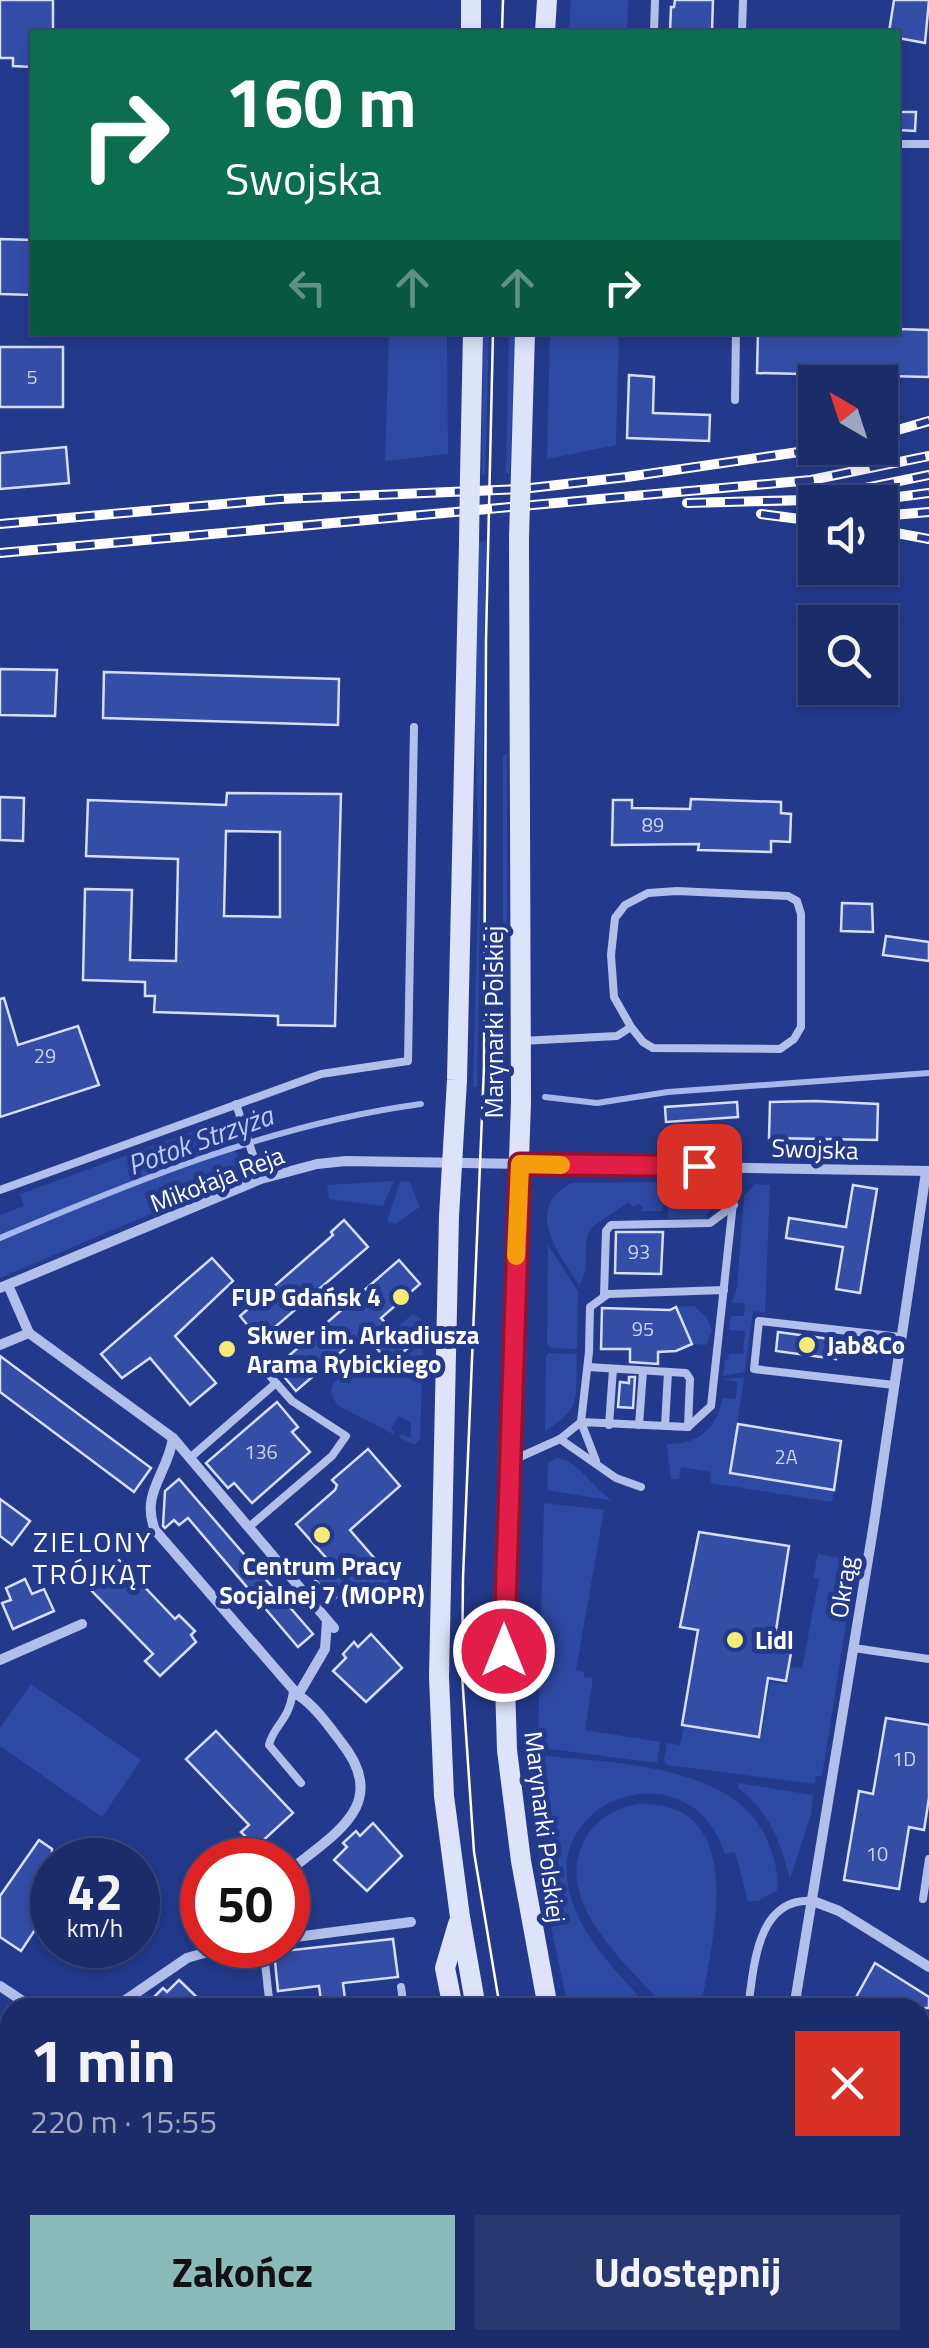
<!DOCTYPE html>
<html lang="pl">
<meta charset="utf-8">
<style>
:root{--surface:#1a2c69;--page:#273871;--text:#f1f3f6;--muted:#9fa7c0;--line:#38487d;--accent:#8bbbb9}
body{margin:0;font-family:"Titillium Web",sans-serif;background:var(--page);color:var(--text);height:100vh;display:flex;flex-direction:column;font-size:38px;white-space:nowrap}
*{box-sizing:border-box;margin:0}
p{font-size:32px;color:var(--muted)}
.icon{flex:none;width:55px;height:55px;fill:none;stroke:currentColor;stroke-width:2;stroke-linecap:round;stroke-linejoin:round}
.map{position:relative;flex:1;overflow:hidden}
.drawer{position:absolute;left:0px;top:1998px;width:930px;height:352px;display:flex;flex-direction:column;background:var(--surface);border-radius:30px 30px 0 0;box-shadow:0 5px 15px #0003,0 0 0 2px var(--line)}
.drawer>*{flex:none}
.top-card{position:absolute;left:30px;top:30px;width:870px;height:305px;border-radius:0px;box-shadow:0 5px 15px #0003,0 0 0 2px var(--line);background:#0b6e4f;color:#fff;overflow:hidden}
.needle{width:65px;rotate:321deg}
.fabs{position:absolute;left:798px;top:365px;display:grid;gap:20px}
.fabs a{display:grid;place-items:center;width:100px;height:100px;border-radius:0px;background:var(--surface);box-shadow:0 5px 15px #0003,0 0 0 2px var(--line);font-size:50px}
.speed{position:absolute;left:30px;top:1838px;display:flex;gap:20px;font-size:50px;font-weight:700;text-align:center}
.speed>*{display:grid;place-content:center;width:130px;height:130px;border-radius:50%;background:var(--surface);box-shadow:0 5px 15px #0003,0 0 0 2px var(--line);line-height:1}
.speed small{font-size:25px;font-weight:400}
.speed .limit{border:15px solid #d22;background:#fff;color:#111}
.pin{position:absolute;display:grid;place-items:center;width:85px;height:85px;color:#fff;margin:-42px;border-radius:20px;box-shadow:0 5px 15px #0006}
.me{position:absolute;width:110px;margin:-55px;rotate:0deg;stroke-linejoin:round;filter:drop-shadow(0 0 8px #0008)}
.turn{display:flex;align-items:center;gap:35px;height:210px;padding:0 30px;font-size:45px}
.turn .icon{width:130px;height:130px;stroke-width:2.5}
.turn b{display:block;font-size:70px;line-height:85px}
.lanes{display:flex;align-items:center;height:95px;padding:0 30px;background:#0003;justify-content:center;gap:50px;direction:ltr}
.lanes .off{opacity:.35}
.round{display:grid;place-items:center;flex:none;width:105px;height:105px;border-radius:0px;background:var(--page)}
.head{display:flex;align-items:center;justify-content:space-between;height:170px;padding:0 30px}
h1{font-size:60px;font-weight:700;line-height:75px}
.cta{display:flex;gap:20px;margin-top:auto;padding:20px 30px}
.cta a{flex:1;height:115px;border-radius:0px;background:var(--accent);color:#111;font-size:40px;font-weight:700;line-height:115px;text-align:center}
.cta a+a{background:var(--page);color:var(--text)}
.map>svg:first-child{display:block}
.green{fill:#2e49a3}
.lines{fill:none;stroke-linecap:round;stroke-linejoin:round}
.stream{stroke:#a6b7eb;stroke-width:6}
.building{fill:#344ea8;stroke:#d6def8;stroke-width:2.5;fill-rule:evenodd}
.service{stroke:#b1bfeb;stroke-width:8}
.minor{stroke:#b1bfeb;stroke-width:10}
.secondary{stroke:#dde3f8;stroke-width:20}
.tram{stroke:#fff;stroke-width:2.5}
.rail-casing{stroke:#fff;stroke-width:10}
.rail{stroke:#233a8c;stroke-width:6;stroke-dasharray:19;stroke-linecap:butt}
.secondary-bridge{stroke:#dde3f8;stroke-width:20}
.route-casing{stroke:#92132f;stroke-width:25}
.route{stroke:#e11d48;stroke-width:18}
.slow{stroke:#f59e0b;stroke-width:18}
.poi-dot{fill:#f5ec75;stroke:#233a8c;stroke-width:4}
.labels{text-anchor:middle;stroke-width:10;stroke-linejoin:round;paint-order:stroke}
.number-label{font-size:20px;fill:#ccd3e9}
.street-label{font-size:25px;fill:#fff;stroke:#233a8c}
.poi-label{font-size:25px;font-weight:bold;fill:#fff;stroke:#233a8c;text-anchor:start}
.water-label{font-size:28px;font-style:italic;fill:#bdcaf2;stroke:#233a8c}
.neighbourhood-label{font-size:28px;letter-spacing:2.5px;fill:#fff;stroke:#233a8c}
</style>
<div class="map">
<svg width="929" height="2348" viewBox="0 0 929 2348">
<rect width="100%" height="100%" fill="#233a8c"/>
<g class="green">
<path d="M571,0h57l-1,32h-58z"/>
<path d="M389,333h58l1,121 -63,7z"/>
<path d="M483,333h6l-4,142h-3z"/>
<path d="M509,333h6l-5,140h-4z"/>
<path d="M550,333h69l-3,112 -69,14z"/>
<path d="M486,541l-9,546h-4l6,-220 -4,-147 4,-178z"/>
<rect x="503" y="755" width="4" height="187"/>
<path d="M216,1123l26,39 -11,18 -231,98v-63l24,-9 -4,-12z"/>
<path d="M394,1181l-11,25 -54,-7 -2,-14z"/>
<path d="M406,1181l4,2 10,24 -25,17 -8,-3 13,-39z"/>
<path d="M663,1182v29h-23l3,-3 -4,-5 -5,4 -6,-5c-10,9 -33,21 -38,28 -9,18 2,37 -11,55 -20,-32 -57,-76 -7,-102z"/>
<path d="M668,1182l36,2 11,11 1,10 -10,10v4l-38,-1z"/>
<path d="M755,1184l15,1 -5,128 -12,-2 -8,61 -22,4 2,-16h3l1,-6h14l2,-23 -16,-1 2,-14h13l1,-13h-13l5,-15 7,-92z"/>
<path d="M548,1245l30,46 -1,58 -27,-1 -3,-4z"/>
<path d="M694,1306l13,12 5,13 -6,14 -14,-1 -16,-37z"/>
<path d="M413,1314l11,7 -4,118 -5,6 -15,-7 1,-4 10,4v-16l-13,-6 -7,13 4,2 -2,3 -56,-29 -6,-12 2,-10 32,-28 18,21 31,-26 -18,-22z"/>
<path d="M549,1353l28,1c-2,43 7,53 -32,77l1,-75z"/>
<path d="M744,1377l-14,96 104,17 -2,12 -122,-19 1,-11 -30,-5 -2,12h-8l-4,-35c30,1 51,-16 55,-46l14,1 1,-17 -14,-3z"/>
<path d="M557,1458c23,4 36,30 56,43l-66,-11 1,-27z"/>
<path d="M544,1503l60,7 -28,160 8,2v5l9,1 -8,52 75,12 -3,21 -114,-15 -5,-7z"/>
<path d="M818,1554l38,7 -34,215h-6l-1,8 -148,-19 -3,-5 3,-17 13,2 4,-18 77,11 9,-56 17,2 2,-17 13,1 17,-89 -6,-1z"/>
<path d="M31,1684l110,76 -39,57 -102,-71v-18z"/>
<path d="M526,1754c75,9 213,6 243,91 5,14 11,31 8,45l-19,11h-10l-13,-49 -10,2c-34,-109 -189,-57 -153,47 14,43 48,73 76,106h-80l-23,-109z"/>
<path d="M738,1783l75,12 -2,19 -21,65c-10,-38 -20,-67 -52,-91z"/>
<path d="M638,1804c113,-4 74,138 63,203h-36c-37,-43 -117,-107 -78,-171 12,-19 30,-28 51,-32z"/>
<path d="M71,1945h54l-33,26z"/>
</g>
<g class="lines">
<g class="stream">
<path d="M545,1097l52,6 71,-11 261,-19"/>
<path d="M0,1238c137,-58 273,-114 421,-134"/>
</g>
</g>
<g class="building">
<path d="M0,0h53v32h-21v35l-19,-1v-8h-13z"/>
<path d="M675,0h38l-1,32h-42l1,-25h3z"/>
<path d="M894,0h35l-4,43 -27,-5v-6h-9z"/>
<path d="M898,112h18l-1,19 -17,-1z"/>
<path d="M0,239l32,1v55l-32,-1z"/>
<path d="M898,329l31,1v47l-172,-4 1,-41h140z"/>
<rect x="0" y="347" width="63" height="60"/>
<path d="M629,375l25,2 -1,36 57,2 -1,26 -82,-3z"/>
<path d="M66,447l3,36 -69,6v-36z"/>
<path d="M0,669l57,1 -2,46 -55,-1z"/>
<path d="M104,672l235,7 -1,46 -235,-7z"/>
<path d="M227,793l114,1 -6,232 -57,-1v-9l-124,-4 1,-16h-10v-14l-62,-2 2,-91 47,1 -2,70 46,1 2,-102 -92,-3 2,-56 138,5zM226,831l54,1v85l-56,-1z"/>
<path d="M0,797l24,1 -1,43 -23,-1z"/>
<path d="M691,799l90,3v11l10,1 -1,28 -19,-1v11l-73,-2 1,-6 -87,1 1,-45h19v8l58,1z"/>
<path d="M842,903l30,1 1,28 -32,-1z"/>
<path d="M886,936l43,6v19l-46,-6z"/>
<path d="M4,998l14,47 60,-19 21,59 -99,32v-118z"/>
<path d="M815,1101l63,3 -1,36 -108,-2 1,-36z"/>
<path d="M737,1102l1,15 -72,5 -1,-15z"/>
<path d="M853,1185l24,4 -17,104 -24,-4 7,-42 -57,-9 3,-20 57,9z"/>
<path d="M344,1220l24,27 -108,93 -20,-24 93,-81 -2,-3z"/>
<path d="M616,1232h47l-2,42 -46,-1z"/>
<path d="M212,1258l21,23 -58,55 41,47 -26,22 -40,-47 -28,20 -21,-24z"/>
<path d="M399,1260l21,24 -39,34 27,30 -18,15 -27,-30 -67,58 -20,-24z"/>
<path d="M676,1307l16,37 -16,7 -18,1v12l-28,-2v-13h-29l1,-41 68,2z"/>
<path d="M778,1332l60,8 -2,19 -60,-8z"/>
<path d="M0,1356l151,112 -17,24 -134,-100z"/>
<path d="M629,1377h6l-2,31 -15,-1 2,-25 9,1z"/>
<path d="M277,1402l21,25 -6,5 18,20 -58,51 -18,-20 -6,5 -22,-25z"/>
<path d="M738,1424l103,17 -7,49 -104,-17z"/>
<path d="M368,1449l32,37 -50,44 45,52 -28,24 -18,-20 -16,14 -22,-25 17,-15 -32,-36 39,-34 2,-5 -5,-5z"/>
<path d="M179,1479l134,155 -15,13 -110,-129 -9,7 -5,-5 -9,8 -2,-2 2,-35z"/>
<path d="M0,1499l30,22 -18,24 -12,-9z"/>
<path d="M699,1532l90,14 -16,104 18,3 -5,28 -18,-3 -9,59 -77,-12 16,-95 -18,-3z"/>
<path d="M119,1560l56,59 4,-4 16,16 -4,4 5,7 -36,34 -15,-15 8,-7 -64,-66z"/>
<path d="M25,1579l7,15 12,-5 10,22 -41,18 -11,-26 9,-3 -5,-12z"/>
<path d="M371,1634l31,34 -36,34 -33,-31 13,-13 -3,-4 11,-12 4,5z"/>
<path d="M886,1718l43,7v73l-5,32 -15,-3 -10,62 -55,-9 15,-89 14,3z"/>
<path d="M216,1731l77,82 -37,34 -15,-15 8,-7 -63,-66z"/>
<path d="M373,1823l29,33 -35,35 -33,-31 13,-13 -4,-4 13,-12 4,5z"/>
<path d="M39,1840l13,9v55l-31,47 -21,-14v-41z"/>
<path d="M393,1939l5,38 -55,6 3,25h-24l-3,-22 -41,5 -4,-39z"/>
<path d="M875,1963l54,34v11h-79z"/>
<path d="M179,1980l29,28h-65l20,-20 4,4z"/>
</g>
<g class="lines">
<g class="service">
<path d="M654,32l1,-32"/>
<path d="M742,32l1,-32"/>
<path d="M898,144h31"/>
<path d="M735,400l1,-68"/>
<path d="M521,1041l96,-5 14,-9 -17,-30 -3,-42 4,-37 10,-13 23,-12 29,-2 111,5 9,5 4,13v113l-7,12 -14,10 -127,-1 -10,-6 -12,-15"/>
<path d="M236,1104l25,75"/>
<path d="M0,1190l321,-116 87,-13 6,-334"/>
<path d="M604,1295l2,-64 5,-6 99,-2 24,-18"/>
<path d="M257,1361l19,22"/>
<path d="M588,1367l98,6 4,6 -2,48"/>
<path d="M894,1385l-140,-16 5,-48 142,16"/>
<path d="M609,1425l4,-56"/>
<path d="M639,1425l4,-54"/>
<path d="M665,1426l3,-54"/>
<path d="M560,1439l56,39 25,9"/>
<path d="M191,1457l85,-74 16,18 54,35 -14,20 -83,71"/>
<path d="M511,1461l49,-22 21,-17 8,-70 1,-45 18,-13 116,-4"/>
<path d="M596,1461l-15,-39 107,5 23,-21 26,-240"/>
<path d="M854,1648l75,11"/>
<path d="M293,1691c-4,31 -19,33 -24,54l32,38"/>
<path d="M923,1899l6,-40"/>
<path d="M263,1945l7,63"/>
<path d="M401,1987l3,21"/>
<path d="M748,2008c6,-40 8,-111 65,-107"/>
<path d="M0,2135l10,7"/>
</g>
<g class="minor">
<path d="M8,1285l21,48"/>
<path d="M0,1288l261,-109 56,-15 29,-3 583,10"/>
<path d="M0,1345l29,-12 144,105 161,190"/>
<path d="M173,1438c-5,35 -33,56 -18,92l143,165 27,-46 2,-28"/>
<path d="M0,1660l82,-36"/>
<path d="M288,1872c45,-38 104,-67 53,-130 -12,-16 -26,-36 -43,-47"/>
<path d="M813,1901l26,10 90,56"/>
<path d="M288,1938l123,-16"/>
<path d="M0,1986l33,22"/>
<path d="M114,2008l73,-50 44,-13"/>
<path d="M794,2008l80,-485 52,-351"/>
<path d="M866,2340l10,8"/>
</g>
<g class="secondary">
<path d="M471,0v32"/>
<path d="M545,32l2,-32"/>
<path d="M521,472l4,-140"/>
<path d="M470,476l3,-144"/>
<path d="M519,537l2,565 -18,516 4,132 14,111 27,147"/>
<path d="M469,543l-12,537 -8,136 -10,461 5,119 16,121 16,91"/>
<path d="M453,2008l-8,-40 13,-44"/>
<path d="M547,2340l2,8"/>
<path d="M645,2340l3,8"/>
<path d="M507,2348v-8"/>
</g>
<g class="tram">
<path d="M502,32l1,-32"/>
<path d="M493,332l-7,308 -2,427 -21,511 -1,96 12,178 26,156"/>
<path d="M649,2340l12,8"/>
</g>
<g class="rail-casing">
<g id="rail">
<path d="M880,435l49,-14"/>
<path d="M875,500l54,-7"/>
<path d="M687,503l120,-3 122,-25"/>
<path d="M761,514l54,7"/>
<path d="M880,516l49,-4"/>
<path d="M0,524l280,-25 242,-10 105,-12 199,-29"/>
<path d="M880,530l49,9"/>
<path d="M0,553l811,-73 118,-24"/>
</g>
</g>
<use href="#rail" class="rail"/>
<g class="secondary-bridge">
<path d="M519,537l2,-65"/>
<path d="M469,543l1,-67"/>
</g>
</g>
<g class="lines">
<g class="route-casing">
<path id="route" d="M504,1651l16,-487 179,2"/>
</g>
<use href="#route" class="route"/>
<path class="slow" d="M516,1256l4,-92 41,1"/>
</g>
<g class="poi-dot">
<circle cx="401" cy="1297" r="10"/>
<circle cx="807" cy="1345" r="10"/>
<circle cx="227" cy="1349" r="10"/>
<circle cx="322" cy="1535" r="10"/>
<circle cx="735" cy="1640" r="10"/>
</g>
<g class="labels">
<g class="number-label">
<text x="32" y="384">5</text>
<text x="653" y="832">89</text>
<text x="45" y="1063">29</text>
<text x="639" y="1259">93</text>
<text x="643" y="1336">95</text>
<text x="261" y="1459">136</text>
<text x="786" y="1464">2A</text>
<text x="904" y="1766">1D</text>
<text x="877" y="1861">10</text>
</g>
<g class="street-label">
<text transform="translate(494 1022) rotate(-90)" y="9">Marynarki Polskiej</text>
<text transform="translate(815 1149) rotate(2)" y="9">Swojska</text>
<text transform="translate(217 1179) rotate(-21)" y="9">Mikołaja Reja</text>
<text transform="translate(843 1587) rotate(-81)" y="9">Okrąg</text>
<text transform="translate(545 1827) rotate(83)" y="9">Marynarki Polskiej</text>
</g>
<g class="poi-label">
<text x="381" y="1306" text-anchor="end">FUP Gdańsk 4</text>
<text x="247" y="1344">Skwer im. Arkadiusza<tspan x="247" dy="29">Arama Rybickiego</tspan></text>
<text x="827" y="1354">Jab&amp;Co</text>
<text x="322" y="1575" text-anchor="middle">Centrum Pracy<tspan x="322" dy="29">Socjalnej 7 (MOPR)</tspan></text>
<text x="755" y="1649">Lidl</text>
</g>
<g class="water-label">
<text transform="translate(200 1140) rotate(-20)" y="10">Potok Strzyża</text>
</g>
<g class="neighbourhood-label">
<text x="93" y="1552">ZIELONY<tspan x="93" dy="32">TRÓJKĄT</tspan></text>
</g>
</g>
</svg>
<div class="fabs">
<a><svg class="needle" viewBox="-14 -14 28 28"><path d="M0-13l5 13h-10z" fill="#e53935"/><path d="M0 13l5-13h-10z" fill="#9fa7c0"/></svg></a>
<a><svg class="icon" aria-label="sound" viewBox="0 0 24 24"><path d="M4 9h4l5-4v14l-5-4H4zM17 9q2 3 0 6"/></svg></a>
<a><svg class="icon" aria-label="search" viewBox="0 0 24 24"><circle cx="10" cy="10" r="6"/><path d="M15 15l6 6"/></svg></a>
</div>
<div class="speed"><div>42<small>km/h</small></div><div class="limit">50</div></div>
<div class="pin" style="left:699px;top:1166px;background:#d93025"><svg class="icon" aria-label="arrive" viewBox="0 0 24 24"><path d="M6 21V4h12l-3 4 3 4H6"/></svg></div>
<svg class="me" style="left:504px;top:1651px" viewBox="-20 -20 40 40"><circle r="17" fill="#e11d48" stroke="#fff" stroke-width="3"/><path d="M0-11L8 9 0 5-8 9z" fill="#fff"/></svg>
<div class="top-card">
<div class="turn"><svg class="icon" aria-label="right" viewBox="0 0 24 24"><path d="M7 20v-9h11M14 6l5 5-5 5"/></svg><div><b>160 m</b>Swojska</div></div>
<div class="lanes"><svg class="icon off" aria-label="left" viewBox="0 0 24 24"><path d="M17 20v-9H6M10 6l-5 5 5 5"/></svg><svg class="icon off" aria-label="ahead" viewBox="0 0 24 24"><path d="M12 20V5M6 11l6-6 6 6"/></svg><svg class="icon off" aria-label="ahead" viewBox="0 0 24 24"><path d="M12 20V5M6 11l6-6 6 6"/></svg><svg class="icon" aria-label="right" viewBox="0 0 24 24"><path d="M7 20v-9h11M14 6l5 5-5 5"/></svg></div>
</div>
<section class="drawer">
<div class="head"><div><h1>1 min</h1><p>220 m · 15:55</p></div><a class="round" style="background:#d93025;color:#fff"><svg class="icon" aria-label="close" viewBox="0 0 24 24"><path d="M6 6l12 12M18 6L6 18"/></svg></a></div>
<div class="cta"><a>Zakończ</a><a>Udostępnij</a></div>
</section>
</div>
